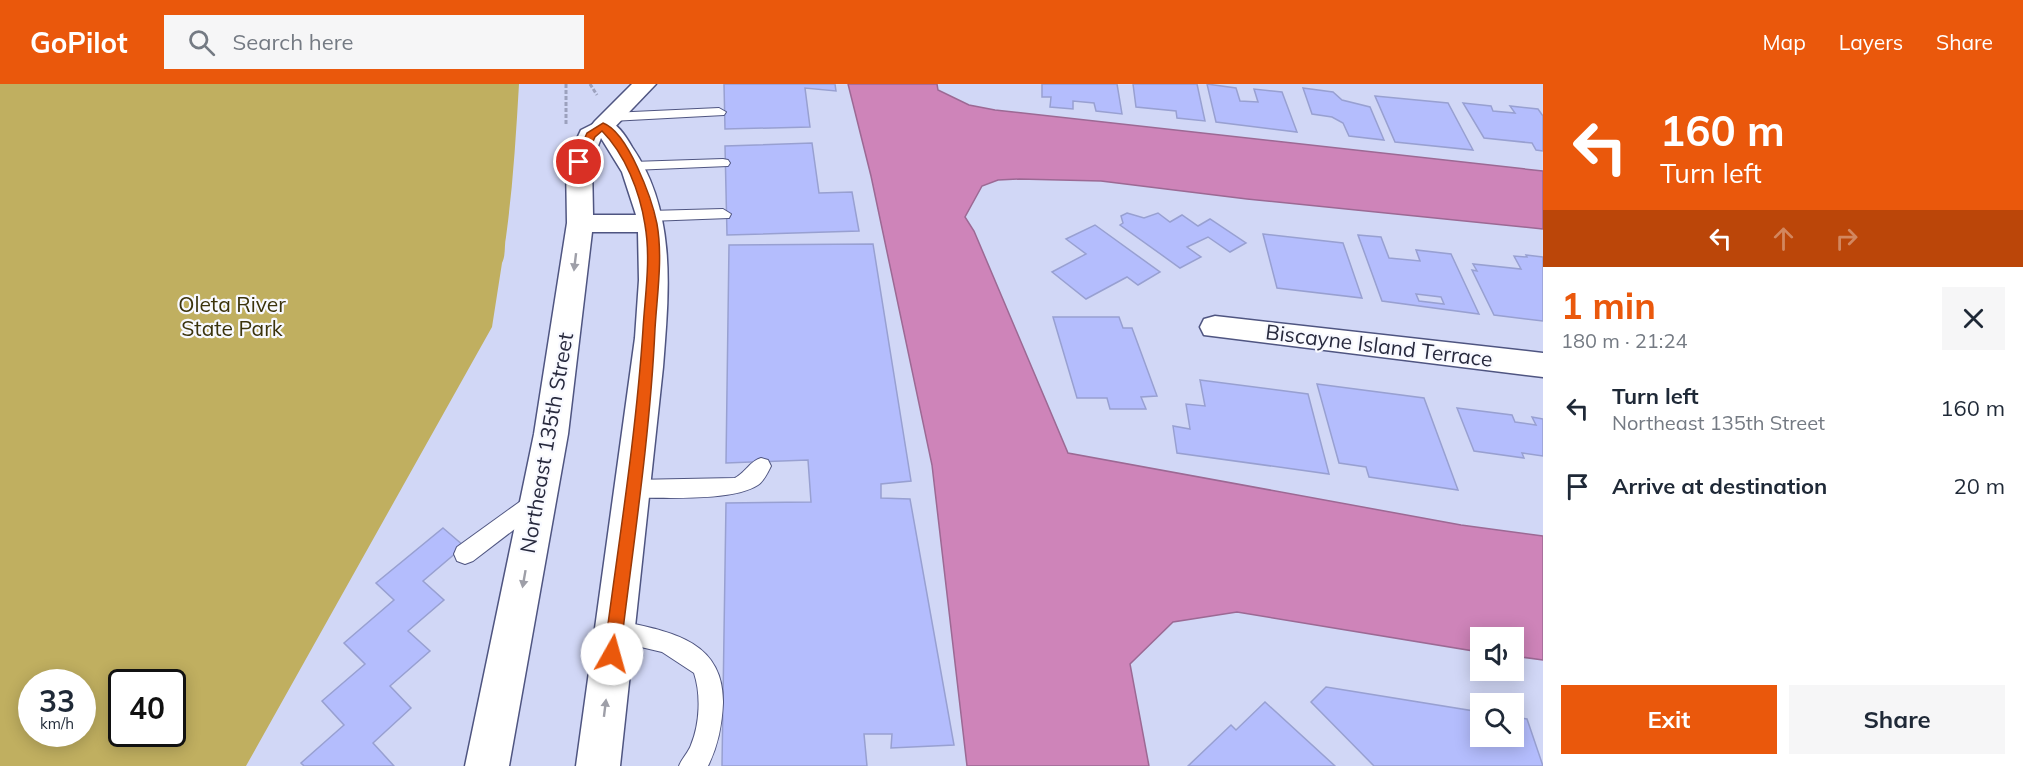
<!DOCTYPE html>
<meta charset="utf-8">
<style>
:root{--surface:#fff;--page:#f6f6f7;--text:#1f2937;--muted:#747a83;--accent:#ea580c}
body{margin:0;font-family:Mulish,sans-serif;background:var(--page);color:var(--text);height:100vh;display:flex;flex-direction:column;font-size:22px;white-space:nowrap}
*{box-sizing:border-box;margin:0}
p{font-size:20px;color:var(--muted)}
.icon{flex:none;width:33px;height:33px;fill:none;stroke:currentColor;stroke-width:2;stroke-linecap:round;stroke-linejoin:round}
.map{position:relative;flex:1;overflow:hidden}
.drawer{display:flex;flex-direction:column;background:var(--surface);width:480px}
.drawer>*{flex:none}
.hud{background:#ea580c;color:#fff;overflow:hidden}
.fabs{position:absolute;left:1470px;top:543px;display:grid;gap:12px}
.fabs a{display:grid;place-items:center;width:54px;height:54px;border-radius:0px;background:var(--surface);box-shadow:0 3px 15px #0003;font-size:30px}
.speed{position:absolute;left:18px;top:585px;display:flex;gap:12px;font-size:30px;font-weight:700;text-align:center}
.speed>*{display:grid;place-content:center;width:78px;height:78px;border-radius:50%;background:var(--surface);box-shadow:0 3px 15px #0003;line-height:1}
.speed small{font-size:15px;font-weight:400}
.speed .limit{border:3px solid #111;border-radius:9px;background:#fff;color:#111}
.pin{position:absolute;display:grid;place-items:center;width:51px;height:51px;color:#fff;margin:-26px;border:3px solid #fff;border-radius:50%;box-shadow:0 2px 6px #0007}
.me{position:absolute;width:66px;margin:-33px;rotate:7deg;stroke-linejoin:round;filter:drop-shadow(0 0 4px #0008)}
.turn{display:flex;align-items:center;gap:21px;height:126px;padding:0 18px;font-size:27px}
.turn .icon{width:78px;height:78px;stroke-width:2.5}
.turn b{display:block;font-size:42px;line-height:51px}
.lanes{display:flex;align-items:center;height:57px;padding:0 18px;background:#0003;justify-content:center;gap:30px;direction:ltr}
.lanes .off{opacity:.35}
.round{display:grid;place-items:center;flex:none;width:63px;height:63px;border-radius:0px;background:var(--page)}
.overview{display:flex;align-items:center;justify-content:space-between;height:102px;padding:0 18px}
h1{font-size:36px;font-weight:700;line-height:45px;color:var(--accent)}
.action{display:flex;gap:12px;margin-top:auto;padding:12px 18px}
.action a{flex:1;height:69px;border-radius:0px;background:var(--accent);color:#fff;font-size:24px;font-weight:700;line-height:69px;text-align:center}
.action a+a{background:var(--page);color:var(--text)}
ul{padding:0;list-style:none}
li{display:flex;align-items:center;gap:18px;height:78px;padding:0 18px}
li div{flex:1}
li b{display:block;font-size:22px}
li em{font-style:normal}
header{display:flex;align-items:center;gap:36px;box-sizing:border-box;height:84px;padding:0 30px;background:var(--accent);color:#fff}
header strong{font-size:28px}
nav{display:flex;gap:33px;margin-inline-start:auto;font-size:21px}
.search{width:420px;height:54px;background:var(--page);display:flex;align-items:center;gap:15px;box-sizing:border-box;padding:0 21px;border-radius:0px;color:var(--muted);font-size:22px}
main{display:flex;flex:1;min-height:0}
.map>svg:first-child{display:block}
.green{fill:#c0af60;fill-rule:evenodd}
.water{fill:#ce84b9;stroke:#9c6994;stroke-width:1.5}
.building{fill:#b4bdfd;stroke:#98a0d1;stroke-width:1.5;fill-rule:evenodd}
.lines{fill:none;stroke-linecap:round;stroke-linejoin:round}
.service-casing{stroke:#4f5581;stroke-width:2}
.minor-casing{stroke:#4f5581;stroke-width:3}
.tertiary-casing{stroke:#4f5581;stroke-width:3}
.path{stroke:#9ca1bd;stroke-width:3;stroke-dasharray:4 2;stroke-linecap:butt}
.service{fill:#fff;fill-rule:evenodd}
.minor{fill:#fff;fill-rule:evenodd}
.tertiary{fill:#fff;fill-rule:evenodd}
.oneway{fill:#9e9fa8}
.route{fill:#ea580c;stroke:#983908;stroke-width:1.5}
.labels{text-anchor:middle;stroke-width:4.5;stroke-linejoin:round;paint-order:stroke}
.park-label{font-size:21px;fill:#3b330b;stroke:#f8f9ff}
.street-label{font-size:21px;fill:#27293d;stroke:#f8f9ff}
</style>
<header>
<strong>GoPilot</strong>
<div class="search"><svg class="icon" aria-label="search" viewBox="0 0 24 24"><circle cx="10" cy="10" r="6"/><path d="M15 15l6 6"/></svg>Search here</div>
<nav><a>Map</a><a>Layers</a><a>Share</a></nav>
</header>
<main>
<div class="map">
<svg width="1543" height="682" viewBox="0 0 1543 682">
<rect width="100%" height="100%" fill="#d1d7f6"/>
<path class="green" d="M0,0h519c-3,51 -6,102 -13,153 -2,9 0,18 -4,26l-10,64 -246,439h-246zM32,598h50v52h-50zM122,598h50v52h-50z"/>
<path class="water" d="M848,0h89l1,6 31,15 26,5 548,61v58l-296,-30 -146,-18 -82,-2 -21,1 -16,6 -17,31 9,14 94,222 393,72 82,11v124l-29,-4v-18h-34v14l-243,-40 -64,10 -43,42 19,102h-182l-35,-301 -61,-289z"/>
<g class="building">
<path d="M724,0h111l1,7 -31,-3 5,39 -85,2z"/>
<path d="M1042,0h75l5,30 -26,-3 -2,-8 -21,-2v8l-23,-2 1,-10h-9z"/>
<path d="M1133,0h64l8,37 -28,-3 -1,-7 -40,-4z"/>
<path d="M1207,0l29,4 4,13 18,1 -4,-13 28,3 15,40 -81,-10z"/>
<path d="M1303,4l30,4 9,8 28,7 14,33 -35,-4 -6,-13 -11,-6 -20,-3z"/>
<path d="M1375,12l73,7 25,47 -78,-8z"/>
<path d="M1463,19l28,3 2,5 22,2 -5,-7 28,3 5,7v35l-7,-1 -4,-7 -48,-5z"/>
<path d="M812,59l7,50 33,-1 7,39 -132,4 -2,-89z"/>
<path d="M1127,129l17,5 14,-5 12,9 12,-7 16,11 12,-7 36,24 -16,9 -22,-15 -21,10 14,10 -21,11 -60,-43 3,-2 -2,-7z"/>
<path d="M1095,141l65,47 -22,13 -11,-8 -41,22 -34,-27 34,-18 -20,-15z"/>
<path d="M1263,150l80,9 19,55 -85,-10z"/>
<path d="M1358,151l23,2 8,21 31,3 -4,-11 35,4 28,60 -97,-13zM1416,210l25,3 3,7 -25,-3z"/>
<path d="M873,160l38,237 -30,3v14l29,1 44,246 -63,3 1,-14h-28l3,32h-145l4,-263 85,-1 -3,-42 -82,3 3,-218z"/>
<path d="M1526,171l17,2v64l-49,-6 -22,-45 5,1 -4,-7 48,5 -7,-13 13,1z"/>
<path d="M1053,233h66l4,11h9l25,68 -16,1 5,12h-36l-3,-11h-30z"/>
<path d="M1200,296l108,14 21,80 -152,-21 -4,-27 17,3 -4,-25 19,2z"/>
<path d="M1317,300l107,14 34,92 -89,-13 -3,-10 -27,-4z"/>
<path d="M1457,324l55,7 3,7 21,3 -4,-8 11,2v37l-21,-3 2,5 -50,-7z"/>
<path d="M443,444l21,18 -41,35 21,19 -36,31 22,20 -40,35 21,22 -38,35 21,23h-90l-3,-3 43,-38 -22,-24 43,-37 -21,-21 50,-43 -18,-17z"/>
<path d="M1326,603l154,25v24h34v-19l13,2 16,47h-169l-63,-64z"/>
<path d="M1265,618l70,64h-147l43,-41 5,5z"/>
</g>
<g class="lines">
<g class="service-casing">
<g id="service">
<path d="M719,24l7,4 -2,3 -113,6 -7,-4 7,-4z"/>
<path d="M723,75l5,1 2,3 -2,3 -96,4 -7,-4 7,-4z"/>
<path d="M723,125l8,5 -2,4 -80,3 -8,-5 8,-5z"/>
<path d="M761,374l7,2 3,6c-3,6 -7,15 -13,19 -26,17 -94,12 -126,13l-7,-3 -3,-6 3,-6 7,-3 103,-2c11,-6 15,-17 26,-20z"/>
<path d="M539,406l7,3 3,6 -3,6 -73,56 -8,3 -8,-3 -3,-7 3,-7 75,-54z"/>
<path d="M615,536c51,11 109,18 108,83 -1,22 -5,43 -15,63h-29c3,-8 9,-13 12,-21 9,-22 10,-51 3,-72l-32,-21 -55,-13 -4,-8 4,-8z"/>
</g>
</g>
<g class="minor-casing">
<g id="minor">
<path d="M632,0h24l-45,47 -8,2 -8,-2 -4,-5 4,-5z"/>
<path d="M1215,232l328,37v24l-339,-42 -4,-8 4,-8z"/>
</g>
</g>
<g class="tertiary-casing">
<path id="tertiary" d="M603,35c14,3 22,16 29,28 45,65 37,144 31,220l-43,399h-44l59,-428 4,-58 -1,-48h-46l-24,202 -59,332h-44l69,-332 33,-211 -1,-61 15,-32zM601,54l21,34 14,43h-43l-1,-53z"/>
</g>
<g class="path">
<path d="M566,0v41"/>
<path d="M590,0l7,11"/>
</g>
<use href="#service" class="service"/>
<use href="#minor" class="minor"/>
<use href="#tertiary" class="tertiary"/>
</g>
<defs><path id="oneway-solid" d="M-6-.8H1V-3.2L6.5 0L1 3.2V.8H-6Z" transform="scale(1.5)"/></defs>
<g class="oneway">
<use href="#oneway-solid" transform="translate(575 178) rotate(97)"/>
<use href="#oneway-solid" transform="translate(524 495) rotate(100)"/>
<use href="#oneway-solid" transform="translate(605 624) rotate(-83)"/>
</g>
<path class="route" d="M603,39c25,9 49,76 54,101 6,34 0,71 -2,105 -5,108 -22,217 -35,325l-2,5 -6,3 -6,-3 -2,-5c14,-108 32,-217 39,-325 2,-34 8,-70 2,-104 -5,-33 -20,-71 -43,-94l-7,6 -12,27 -9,-2 13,-29z"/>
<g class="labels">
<g class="park-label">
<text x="232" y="228">Oleta River<tspan x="232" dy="24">State Park</tspan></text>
</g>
<g class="street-label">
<text transform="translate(1379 262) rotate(7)" y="7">Biscayne Island Terrace</text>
<text transform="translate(547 359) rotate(-80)" y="7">Northeast 135th Street</text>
</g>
</g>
</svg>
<div class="fabs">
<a><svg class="icon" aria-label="sound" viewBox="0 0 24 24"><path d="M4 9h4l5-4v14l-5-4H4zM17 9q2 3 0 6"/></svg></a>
<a><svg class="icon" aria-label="search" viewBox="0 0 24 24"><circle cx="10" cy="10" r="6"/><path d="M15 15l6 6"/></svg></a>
</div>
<div class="speed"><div>33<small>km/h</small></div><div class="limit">40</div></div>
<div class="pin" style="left:579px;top:78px;background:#d93025"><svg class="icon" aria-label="arrive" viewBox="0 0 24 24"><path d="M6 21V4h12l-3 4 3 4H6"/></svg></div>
<svg class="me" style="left:612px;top:570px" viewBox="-20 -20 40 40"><circle r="19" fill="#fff"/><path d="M0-13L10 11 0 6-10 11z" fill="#ea580c"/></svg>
</div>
<section class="drawer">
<div class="hud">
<div class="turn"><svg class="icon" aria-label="left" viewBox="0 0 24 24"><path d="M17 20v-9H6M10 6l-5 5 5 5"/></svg><div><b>160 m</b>Turn left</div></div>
<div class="lanes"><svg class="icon" aria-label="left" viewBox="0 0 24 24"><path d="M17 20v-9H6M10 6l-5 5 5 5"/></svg><svg class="icon off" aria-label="ahead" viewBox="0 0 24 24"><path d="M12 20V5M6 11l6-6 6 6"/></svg><svg class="icon off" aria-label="right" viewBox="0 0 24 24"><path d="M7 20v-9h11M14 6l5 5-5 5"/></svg></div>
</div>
<div class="overview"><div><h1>1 min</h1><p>180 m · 21:24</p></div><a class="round"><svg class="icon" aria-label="close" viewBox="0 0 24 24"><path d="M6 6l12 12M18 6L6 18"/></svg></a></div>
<ul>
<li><svg class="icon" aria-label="left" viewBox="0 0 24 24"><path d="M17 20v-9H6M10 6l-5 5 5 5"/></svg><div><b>Turn left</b><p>Northeast 135th Street</p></div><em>160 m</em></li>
<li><svg class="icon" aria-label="arrive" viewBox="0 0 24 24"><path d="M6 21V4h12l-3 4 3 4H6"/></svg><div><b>Arrive at destination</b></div><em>20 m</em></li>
</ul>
<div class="action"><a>Exit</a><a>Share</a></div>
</section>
</main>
